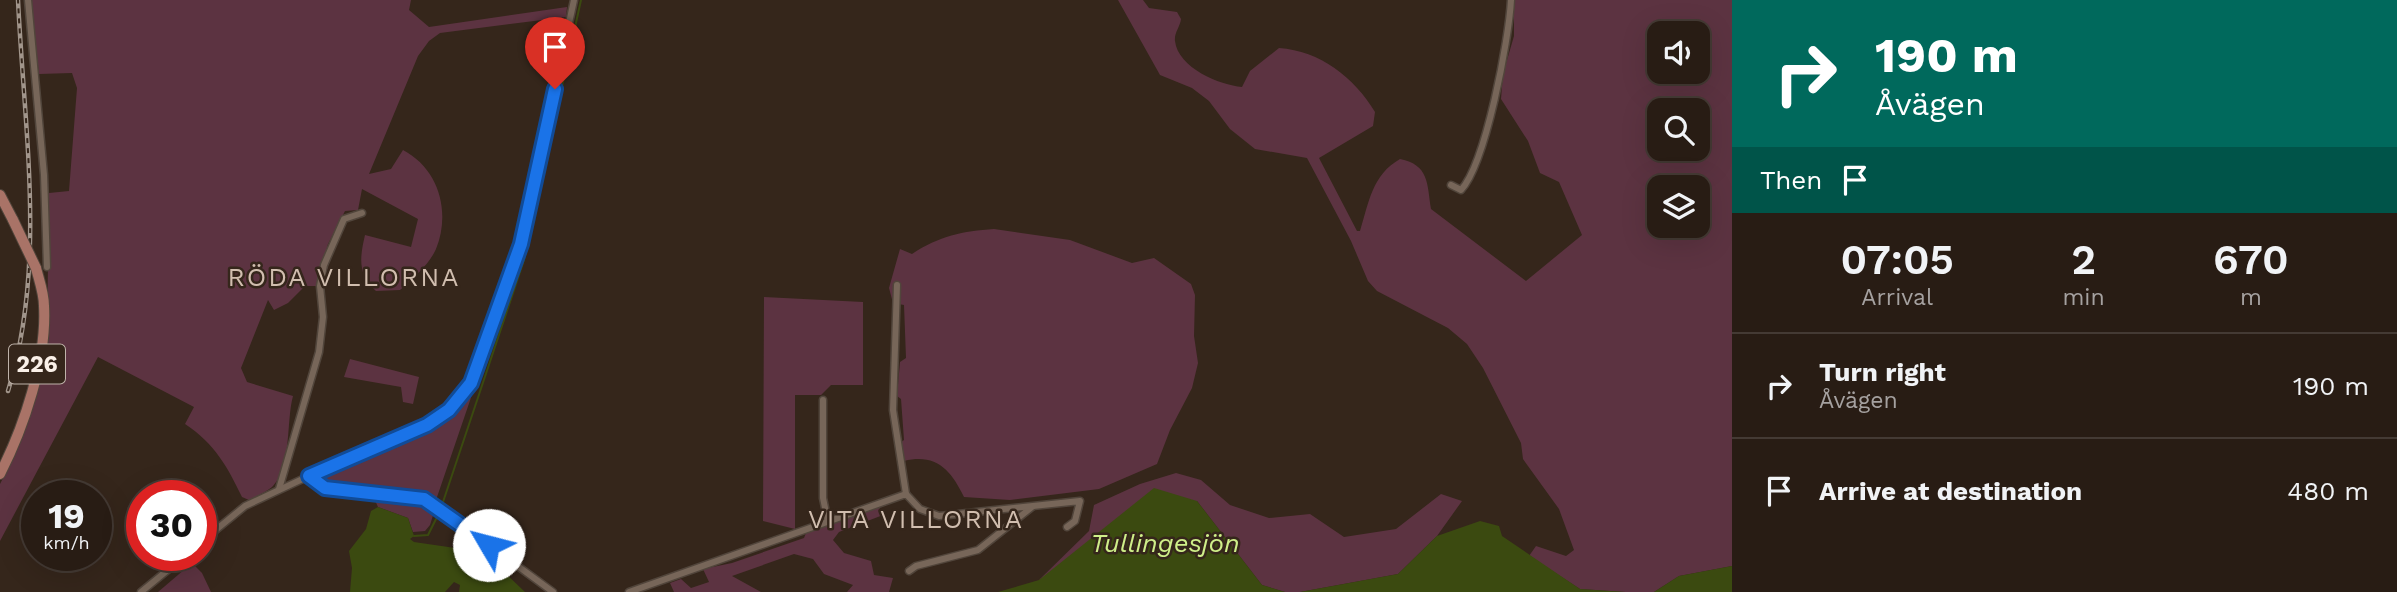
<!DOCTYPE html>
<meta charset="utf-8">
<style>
:root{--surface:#281c14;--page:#342922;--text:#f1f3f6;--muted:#a5a1a0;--line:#443a34}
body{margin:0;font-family:"Work Sans",sans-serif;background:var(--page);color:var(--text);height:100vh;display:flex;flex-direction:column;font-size:26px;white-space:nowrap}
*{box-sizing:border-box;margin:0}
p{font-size:23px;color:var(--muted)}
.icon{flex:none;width:38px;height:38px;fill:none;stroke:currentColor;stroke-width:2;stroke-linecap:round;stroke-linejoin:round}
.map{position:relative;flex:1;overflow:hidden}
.side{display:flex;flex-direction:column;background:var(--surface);width:665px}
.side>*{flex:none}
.hud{background:#00695c;color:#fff;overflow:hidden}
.tools{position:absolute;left:1647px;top:21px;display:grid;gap:14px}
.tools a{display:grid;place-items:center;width:63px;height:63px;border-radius:14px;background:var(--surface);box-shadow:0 7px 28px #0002,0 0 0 2px var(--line);font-size:35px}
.speed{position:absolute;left:21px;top:480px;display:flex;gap:14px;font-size:35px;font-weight:700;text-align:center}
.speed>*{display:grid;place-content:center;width:91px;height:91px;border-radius:50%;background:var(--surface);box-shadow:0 7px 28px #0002,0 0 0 2px var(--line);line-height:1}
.speed small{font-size:18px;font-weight:400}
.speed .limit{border:10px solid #d22;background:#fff;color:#111}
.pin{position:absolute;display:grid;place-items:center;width:60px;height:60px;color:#fff;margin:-72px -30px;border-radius:50% 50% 50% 0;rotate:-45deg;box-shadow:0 0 7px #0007}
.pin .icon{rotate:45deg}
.me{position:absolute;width:77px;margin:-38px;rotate:307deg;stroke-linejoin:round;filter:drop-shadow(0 0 5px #0008)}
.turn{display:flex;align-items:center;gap:24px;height:147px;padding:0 28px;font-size:32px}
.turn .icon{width:91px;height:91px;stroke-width:2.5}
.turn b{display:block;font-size:49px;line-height:60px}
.then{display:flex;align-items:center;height:66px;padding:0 28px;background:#0003;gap:14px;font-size:26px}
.eta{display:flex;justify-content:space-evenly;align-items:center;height:119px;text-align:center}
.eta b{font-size:42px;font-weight:600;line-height:49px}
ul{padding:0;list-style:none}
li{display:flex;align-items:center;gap:21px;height:105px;padding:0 28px;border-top:2px solid var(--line)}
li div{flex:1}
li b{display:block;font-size:26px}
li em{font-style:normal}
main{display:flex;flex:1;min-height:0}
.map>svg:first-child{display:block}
.green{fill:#5c3341;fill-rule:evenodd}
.water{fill:#3b4a10}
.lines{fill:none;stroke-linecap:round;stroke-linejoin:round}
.stream{stroke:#3b4a10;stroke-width:2}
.street-casing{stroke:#51453b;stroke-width:9}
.primary-casing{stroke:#51453b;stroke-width:12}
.street{stroke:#776659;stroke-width:6}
.primary{stroke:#a97367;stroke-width:10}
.rail-casing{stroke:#a1958b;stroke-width:4.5}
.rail{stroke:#35261b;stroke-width:2;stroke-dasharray:5;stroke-linecap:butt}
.primary-bridge-casing{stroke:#51453b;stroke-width:12;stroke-linecap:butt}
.primary-bridge{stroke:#a97367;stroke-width:10}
.route-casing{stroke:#114b97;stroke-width:18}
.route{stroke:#1a73e8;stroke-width:12}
.labels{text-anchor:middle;stroke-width:5;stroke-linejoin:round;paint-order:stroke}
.shield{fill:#35261b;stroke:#bfb3aa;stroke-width:2}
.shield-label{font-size:23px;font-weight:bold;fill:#faf0e8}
.neighbourhood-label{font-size:26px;letter-spacing:2px;fill:#d1beaf;stroke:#35261b}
.water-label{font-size:26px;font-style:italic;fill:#cfef89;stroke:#35261b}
</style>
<main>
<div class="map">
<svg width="1732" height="592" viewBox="0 0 1732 592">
<rect width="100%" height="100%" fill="#35261b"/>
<g class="green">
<path d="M31,0h380l-2,10 20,17 138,-20 -1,10 -126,16 -11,8 -11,15 -49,118 22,-5 12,-19c36,19 48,62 33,99 -7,16 -23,29 -36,41l-24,1c-19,-17 -16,-34 -11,-56l46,12 7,-28 -56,-30 -4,21 -13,1 -17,33 -12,42h-11l-17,17 -14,7 -6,-10 -27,68 6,14 46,14c-7,25 -1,69 -20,90 -6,6 -17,10 -24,14l-7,-3c-15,-31 -27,-53 -57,-73l9,-17 -96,-50 -98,184v-57l15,-29 16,-45 16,-74 2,-143 20,-2 8,-103 -5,-15 -33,1z"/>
<path d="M1118,0h25l6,8 28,4 4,7c-1,8 -7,14 -6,22 3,27 45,44 67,46l8,-16 29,-23c41,3 75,29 96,64l-2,14 -54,32 38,73h3c9,-29 12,-56 40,-72 29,6 27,24 31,50l95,72 56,-46 -23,-53 -19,-9 -12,-32 -27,-42 2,-25 11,-38v-36h218v566l-53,10 -25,16h-29l-45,-3 -51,-33 7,-10 30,10 8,-6 -15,-41 -36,-50 -2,-16 -38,-75 -16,-24 -19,-16 -71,-37 -9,-10 -17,-40 -44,-83 -52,-9 -25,-20 -21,-28 -17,-13 -32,-13zM1659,33h39v39h-39zM1659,110h39v39h-39zM1659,187h39v39h-39z"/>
<path d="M994,229l76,11 62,23 22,-5 37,26 4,11 -1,41 4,27 -6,25 -22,42 -13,34 -58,25 -89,11 -46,-3c-13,-27 -28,-44 -60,-36l-4,-18 4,-3 -3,-41 -4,-3 3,-34 6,-4 -2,-53 -11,-2 -4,-15 11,-39 12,5c27,-18 51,-23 82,-25z"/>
<path d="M764,297l99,5v83h-32l-10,10h-26v134l-32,-8z"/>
<path d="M350,359l69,18 -6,27 -10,-2 -2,-15 -57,-10z"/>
<path d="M476,383l-40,117 -22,-7 -91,-8 -1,-9c53,-23 123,-41 154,-93z"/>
<path d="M1176,473l25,7 29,25 39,13 41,-4 34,23 52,-8 45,-35 21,7 -25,35 -39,38 -98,18h-15l-23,-7 -65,-84 -158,79 50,-49 5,-26 46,-21z"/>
<path d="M374,498l54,7 7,4 -5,16 -5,6 -12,1 -5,-14 -30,-11z"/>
<path d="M879,507l4,8 -44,17 -6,8 11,13 27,8 3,14 19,3 -4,14h-42l6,-7 -29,-11 -11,-15 -19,-5 -62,22 29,16h-87l-4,-9 11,-4 10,9 18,-6 -6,-13 29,-6 72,-25 2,-5z"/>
<path d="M192,563l10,10 9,19h-53z"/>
</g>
<g class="water">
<path d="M1154,488l43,13 65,84 23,7h-287l41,-12z"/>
<path d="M378,507l30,11 6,18 -4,3 4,3 48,7 39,20 24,23h-66l1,-7 -6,-3 -9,10h-95l2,-24 -3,-17 17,-22 5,-18z"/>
<path d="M1480,521l19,5 3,10 78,53 45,3h-325l98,-18 39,-38z"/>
<path d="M1732,566v26h-78l25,-16z"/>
</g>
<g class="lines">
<g class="stream">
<path d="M441,508l83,-248 57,-260"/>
<path d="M414,536l14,-1 11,-22"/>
</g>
<g class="street-casing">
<g id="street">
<path d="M28,0l16,175 3,92"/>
<path d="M1451,185l10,5c25,-27 48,-151 50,-190"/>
<path d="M897,285l-4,125 13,84"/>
<path d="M823,400v98l5,24"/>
<path d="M309,476l118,-51 22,-15 22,-27 50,-139 53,-244"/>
<path d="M279,489l40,-137 4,-35 -3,-31 4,-21 20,-46 18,-6"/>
<path d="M201,542l44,-36 64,-30c27,26 88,11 123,27l121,89"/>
<path d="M909,571l7,-5 62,-16 54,-43"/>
<path d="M141,592l45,-37"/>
<path d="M629,592l277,-98 14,15 19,7 141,-15 -5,20 -8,6"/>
</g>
</g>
<g class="primary-casing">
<g id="primary">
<path d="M0,195l13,25"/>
<path d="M0,474c24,-47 47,-115 44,-168 0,-13 -5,-26 -8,-38"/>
</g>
</g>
<use href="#street" class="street"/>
<use href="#primary" class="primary"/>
<g class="rail-casing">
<path id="rail" d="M8,391c39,-126 16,-262 10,-391"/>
</g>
<use href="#rail" class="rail"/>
<g class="primary-bridge-casing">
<path id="primary-bridge" d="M13,220l23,48"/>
</g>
<use href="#primary-bridge" class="primary-bridge"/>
</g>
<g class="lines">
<g class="route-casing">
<path id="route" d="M489,545l-65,-46 -99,-11 -16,-12 118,-51 22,-15 22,-27 50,-139 34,-155"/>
</g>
<use href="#route" class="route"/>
</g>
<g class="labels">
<rect class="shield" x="9" y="344.5" width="56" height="39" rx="5"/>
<g class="shield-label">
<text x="37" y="372">226</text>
</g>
<g class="neighbourhood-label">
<text x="344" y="286">RÖDA VILLORNA</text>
<text x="916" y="528">VITA VILLORNA</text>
</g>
<g class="water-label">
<text x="1165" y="552">Tullingesjön</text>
</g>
</g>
</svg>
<div class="tools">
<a><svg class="icon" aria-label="sound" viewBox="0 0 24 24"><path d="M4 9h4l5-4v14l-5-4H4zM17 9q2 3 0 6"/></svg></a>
<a><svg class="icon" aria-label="search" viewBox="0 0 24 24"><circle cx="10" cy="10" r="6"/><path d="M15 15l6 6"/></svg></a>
<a><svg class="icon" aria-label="layers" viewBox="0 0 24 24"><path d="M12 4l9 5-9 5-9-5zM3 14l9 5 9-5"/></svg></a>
</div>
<div class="speed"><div>19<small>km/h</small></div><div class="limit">30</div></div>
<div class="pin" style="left:555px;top:89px;background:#d93025"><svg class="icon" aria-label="arrive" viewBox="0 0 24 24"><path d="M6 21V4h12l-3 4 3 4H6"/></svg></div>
<svg class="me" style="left:489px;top:545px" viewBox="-20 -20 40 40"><circle r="19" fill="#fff"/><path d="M0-13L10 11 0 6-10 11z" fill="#1a73e8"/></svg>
</div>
<section class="side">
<div class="hud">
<div class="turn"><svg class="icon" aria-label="right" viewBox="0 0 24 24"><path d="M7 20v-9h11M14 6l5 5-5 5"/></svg><div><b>190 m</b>Åvägen</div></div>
<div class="then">Then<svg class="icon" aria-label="arrive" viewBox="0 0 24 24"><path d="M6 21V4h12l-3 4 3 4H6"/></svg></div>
</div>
<div class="eta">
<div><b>07:05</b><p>Arrival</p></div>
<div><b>2</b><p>min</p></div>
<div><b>670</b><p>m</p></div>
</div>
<ul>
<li><svg class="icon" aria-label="right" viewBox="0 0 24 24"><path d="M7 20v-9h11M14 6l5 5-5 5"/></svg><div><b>Turn right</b><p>Åvägen</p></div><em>190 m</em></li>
<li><svg class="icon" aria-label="arrive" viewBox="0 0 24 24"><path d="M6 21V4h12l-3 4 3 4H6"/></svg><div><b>Arrive at destination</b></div><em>480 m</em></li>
</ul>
</section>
</main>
